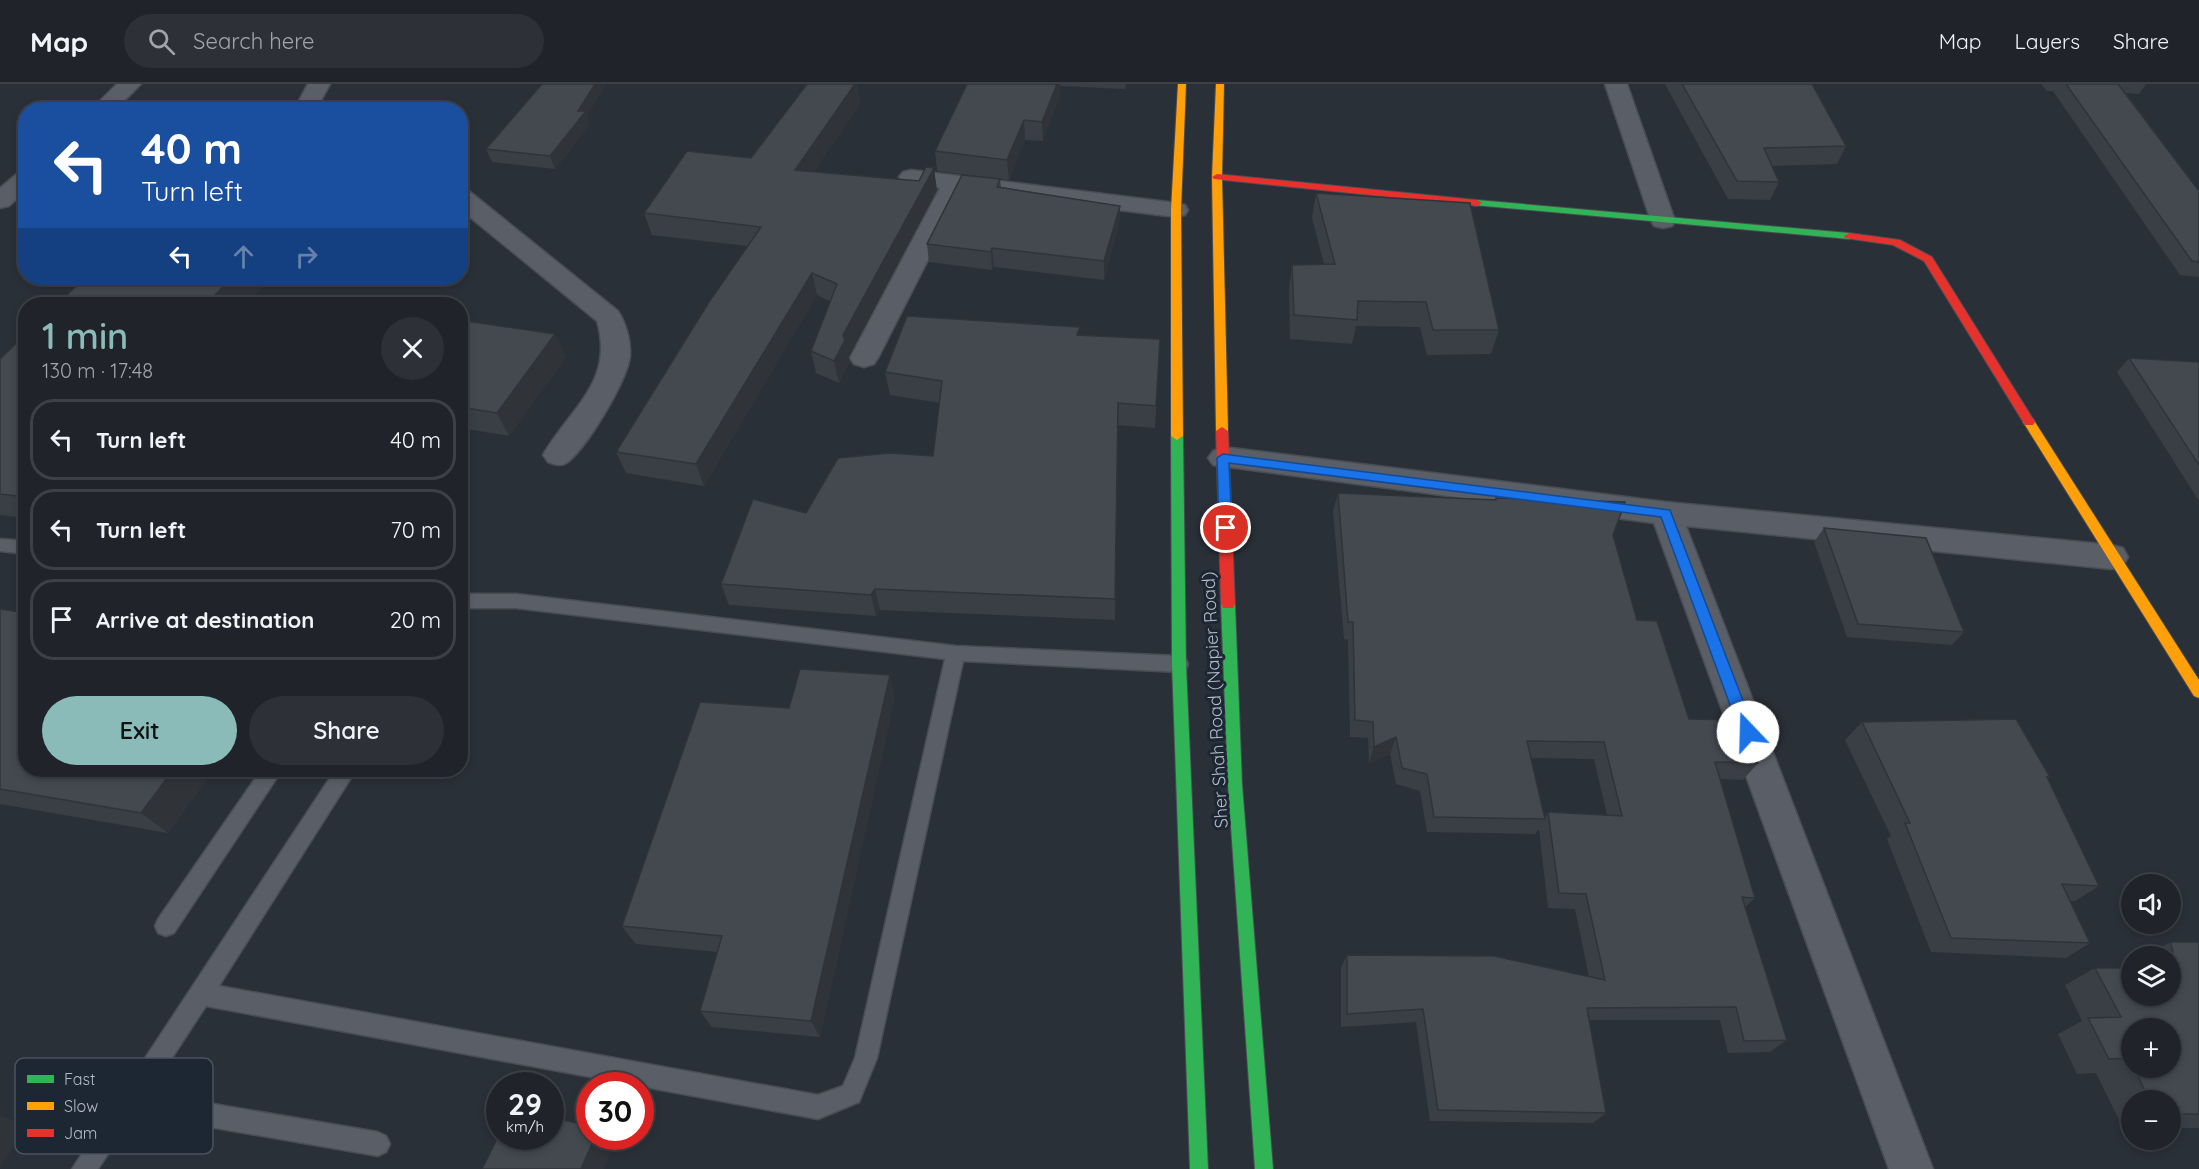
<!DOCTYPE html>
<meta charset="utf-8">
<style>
:root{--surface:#20242a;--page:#2d3036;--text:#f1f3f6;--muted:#a2a4a8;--line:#3d4147;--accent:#8bbbb9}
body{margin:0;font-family:Quicksand,sans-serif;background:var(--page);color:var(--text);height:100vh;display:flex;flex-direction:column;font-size:22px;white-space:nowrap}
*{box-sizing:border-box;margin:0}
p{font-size:20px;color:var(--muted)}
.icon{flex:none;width:33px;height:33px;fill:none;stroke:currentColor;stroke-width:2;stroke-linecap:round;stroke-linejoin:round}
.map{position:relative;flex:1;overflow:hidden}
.side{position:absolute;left:18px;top:213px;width:450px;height:480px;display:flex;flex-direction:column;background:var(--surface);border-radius:24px;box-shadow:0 3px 9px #0003,0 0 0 2px var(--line)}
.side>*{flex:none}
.banner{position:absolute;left:18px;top:18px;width:450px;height:183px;border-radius:24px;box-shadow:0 3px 9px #0003,0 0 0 2px var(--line);background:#1a4fa0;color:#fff;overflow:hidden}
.fabs{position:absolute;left:2121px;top:790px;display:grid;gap:12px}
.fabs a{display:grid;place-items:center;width:60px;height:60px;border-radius:50%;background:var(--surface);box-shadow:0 3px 9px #0003,0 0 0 2px var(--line);font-size:30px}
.speed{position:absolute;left:486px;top:988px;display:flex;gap:12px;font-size:30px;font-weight:700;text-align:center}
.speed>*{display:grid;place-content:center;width:78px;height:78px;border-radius:50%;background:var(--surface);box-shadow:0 3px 9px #0003,0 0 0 2px var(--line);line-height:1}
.speed small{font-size:15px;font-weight:400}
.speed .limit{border:9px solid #d22;background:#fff;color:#111}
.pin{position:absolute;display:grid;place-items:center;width:51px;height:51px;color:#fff;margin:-26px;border:3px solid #fff;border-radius:50%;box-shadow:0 2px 6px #0007}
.me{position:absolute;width:66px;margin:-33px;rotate:339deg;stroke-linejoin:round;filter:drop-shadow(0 0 4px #0008)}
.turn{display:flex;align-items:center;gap:21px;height:126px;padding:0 24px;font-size:27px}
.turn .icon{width:78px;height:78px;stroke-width:2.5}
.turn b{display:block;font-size:42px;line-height:51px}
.lanes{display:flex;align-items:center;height:57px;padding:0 24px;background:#0003;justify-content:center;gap:30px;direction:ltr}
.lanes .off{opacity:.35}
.round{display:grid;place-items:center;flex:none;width:63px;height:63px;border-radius:32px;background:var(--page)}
.headline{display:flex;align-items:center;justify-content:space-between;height:102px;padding:0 24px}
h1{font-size:36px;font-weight:600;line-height:45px;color:var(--accent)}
.button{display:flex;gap:12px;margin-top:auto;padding:12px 24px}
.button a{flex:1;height:69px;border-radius:36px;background:var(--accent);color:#111;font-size:24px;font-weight:600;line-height:69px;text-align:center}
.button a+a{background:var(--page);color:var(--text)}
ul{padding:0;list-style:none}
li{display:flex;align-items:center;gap:18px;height:81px;margin:0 12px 9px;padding:0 12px;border:3px solid var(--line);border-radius:24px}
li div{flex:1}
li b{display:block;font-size:22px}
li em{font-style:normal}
header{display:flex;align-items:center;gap:36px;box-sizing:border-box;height:84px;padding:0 30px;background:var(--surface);border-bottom:2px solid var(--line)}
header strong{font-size:28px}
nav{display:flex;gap:33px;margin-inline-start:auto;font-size:21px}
.search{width:420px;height:54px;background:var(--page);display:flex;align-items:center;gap:15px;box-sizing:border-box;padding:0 21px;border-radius:33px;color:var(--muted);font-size:22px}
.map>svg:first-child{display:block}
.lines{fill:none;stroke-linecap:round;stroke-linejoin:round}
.lane-casing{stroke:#484c53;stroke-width:3}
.street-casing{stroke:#484c53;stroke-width:3}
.fast-casing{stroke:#484c53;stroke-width:2}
.slow-casing{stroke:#484c53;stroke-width:2}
.jam-casing{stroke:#484c53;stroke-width:2}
.lane{fill:#5a5e66;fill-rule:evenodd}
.street{fill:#5a5e66;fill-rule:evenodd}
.fast{fill:#30b455;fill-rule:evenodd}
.slow{fill:#ff9f0a;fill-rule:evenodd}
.jam{fill:#e5322d;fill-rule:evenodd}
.wall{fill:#3a3f45;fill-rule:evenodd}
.shaded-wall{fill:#303338}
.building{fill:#444950;stroke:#303338;stroke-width:1.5}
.route{fill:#1a73e8;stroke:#114b97;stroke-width:1.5}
.labels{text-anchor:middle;stroke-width:6;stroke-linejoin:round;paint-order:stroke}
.street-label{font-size:18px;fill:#b4bcc9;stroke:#1d2633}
.key{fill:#1d2633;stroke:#4a5360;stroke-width:1.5}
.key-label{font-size:16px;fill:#b4bcc9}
</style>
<header>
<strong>Map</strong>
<div class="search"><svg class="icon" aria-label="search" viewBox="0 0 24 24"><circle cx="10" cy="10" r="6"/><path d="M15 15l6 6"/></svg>Search here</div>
<nav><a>Map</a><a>Layers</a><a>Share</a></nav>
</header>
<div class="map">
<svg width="2199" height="1085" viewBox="0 0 2199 1085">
<rect width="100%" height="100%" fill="#2a3038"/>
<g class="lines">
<g class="lane-casing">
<g id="lane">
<path d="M0,455l26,2v13l-26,-3z"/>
<path d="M465,510h51l440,52 223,10 7,3 2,5 -2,5 -7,3 -216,-11 -86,397 -18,44 -41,17 -612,-113 -57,87 229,39 8,4 4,8 -4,8 -8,4 -243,-42 -37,55h-26l263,-399h21l-137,216 599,109 25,-9 12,-28 90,-399 -429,-51h-47l-9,5v-17z"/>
<path d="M261,686h21l-108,163 -8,3 -8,-3 -3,-7 3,-7z"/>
</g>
</g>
<g class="street-casing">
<g id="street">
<path d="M117,0h24l-26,26h-24z"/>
<path d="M308,0h22l-14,26h-22z"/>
<path d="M1605,0h22l48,137 -3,5 -9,2 -9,-2 -3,-5z"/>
<path d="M911,86l265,33 9,2 3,5 -3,5 -9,2 -213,-26 -85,167 -4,6 -10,3 -10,-3 -4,-6 90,-170 -37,-6 -4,-5 4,-5z"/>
<path d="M26,87v20l-17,15 -9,2v-20l18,-15z"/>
<path d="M460,105l9,2 149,120c8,12 13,30 12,45 -3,25 -41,88 -61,105 -6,6 -14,4 -21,1l-5,-7c27,-47 72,-73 54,-134l-137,-112z"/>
<path d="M1223,363l443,55 446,43 11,3 5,9 -5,9 -11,3 -426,-43 247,643h-44l-235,-646 -441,-58 -5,-7 5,-7z"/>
</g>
</g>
<g class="fast-casing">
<g id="fast">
<path d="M1477,116l372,33 5,3 -5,3 -376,-34 -1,-2z"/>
<path d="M1177,348l6,4 3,228 22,505h-18l-18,-505 -1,-228z"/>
<path d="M1228,515l5,1 2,4 7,180 31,385h-18l-27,-385 -7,-180 2,-4z"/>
</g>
</g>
<g class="slow-casing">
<g id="slow">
<path d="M1178,0h8l-5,126 2,226 -6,4 -6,-4v-226z"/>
<path d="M1216,0h8l-2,93 6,254 -6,4 -6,-4 -4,-254z"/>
<path d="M2029,334l4,1 166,261v18l-5,-2 -169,-271 -2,-3z"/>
</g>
</g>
<g class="jam-casing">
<g id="jam">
<path d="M1217,90l260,26 5,3 -5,3 -263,-27 -2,-2z"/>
<path d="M1849,149l51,7 32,17 101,162 2,3 -2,3h-8l-101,-164 -31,-16 -48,-7 -1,-2z"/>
<path d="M1222,343l6,4 7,173 -2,4h-10l-2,-4 -5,-173z"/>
</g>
</g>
<use href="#lane" class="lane"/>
<use href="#street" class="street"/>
<use href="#fast" class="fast"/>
<use href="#slow" class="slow"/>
<use href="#jam" class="jam"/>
</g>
<g class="wall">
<path d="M967,0h159l-1,5 -65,-3v9l-17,46 -18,-1 -16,40 -72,-9 -2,-20z"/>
<path d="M1665,0h147l34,62 -9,18 -65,2 7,16 -9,18 -42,-1z"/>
<path d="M2041,0h105l-7,10 -13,-1 73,98v86l-19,-2 -127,-184h-6z"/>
<path d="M861,19l-47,68 123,19 -89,166 2,5 -11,22 -23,-10 -5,-22 19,-50 -13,-6 -113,191 -78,-13 -10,-21 131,-206 -95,-11 -8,-22z"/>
<path d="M587,32l3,8 -35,45 -63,-7 -6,-13z"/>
<path d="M1000,95l1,8 119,19 -1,19 -15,55 -110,-13 -2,3 -63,-8 -2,-18z"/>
<path d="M1316,109l183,137 -8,24 -64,1 -7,-28 -64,-1 -4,18 -62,-5 -1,-50 3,-24 32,-1 -12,-46z"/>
<path d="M460,236l95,14 11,23 -57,79 -49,-8z"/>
<path d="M26,250v184l-26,-3v-156z"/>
<path d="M1080,251l80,4 -5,89 -38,-3 -2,195 -235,-10 -4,6 -147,-11 -8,-21 85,-71 127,-57 7,-53 -50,-8 -5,-23z"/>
<path d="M2129,274l70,4v139l-82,-129z"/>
<path d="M1338,409l157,7 1,-2 117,37 24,85 52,99 69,44 -15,17 -23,-1 35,119 -10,9 42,133 -17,12 -42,1 -8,-33h-131l17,93 -13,10 -163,-2 -14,-99 -75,5v-59l6,-13 242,22 -14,-68 -27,-1 -9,-79 -4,5 -108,-2 -7,-41 -24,-7 -6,-30 -21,9 -1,-25 -18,-1 -2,-97 -4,-1 -11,-128zM1531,674l63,1 13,56 -59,-3 -3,6z"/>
<path d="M1824,444l140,104 -12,13 -105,-8 -33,-95z"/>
<path d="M0,525l26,161h187l-45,63 -168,-29z"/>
<path d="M895,613l-75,340 -108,-10 -12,-16 17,-59 -81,-8 -14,-17 167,-219z"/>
<path d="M1862,638l188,55 -2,2 51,107 -24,15h-5l20,42 -24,15 -135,-6 -44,-113 4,-3 -46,-96z"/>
<path d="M2171,858h28v186h-29v-27h-38v27h-9l-27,-55 -19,1 -19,-40 24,-13 -17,-36 30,-17 75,28v-39h-26zM2132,945l38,39h-38z"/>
</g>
<g class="shaded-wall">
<path d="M595,0h12l-20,32 3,8 -35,45 -5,-13z"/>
<path d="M855,0h3l3,19 -61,89 -5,-22z"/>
<path d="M1057,0h3v11l-17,46 -1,-19z"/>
<path d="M1024,36l1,20 -16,40 -2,-20z"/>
<path d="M934,84l3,22 -89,166 2,5 -11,22 -5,-22 9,-26z"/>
<path d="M1120,122l-1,19 -15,55v-19z"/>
<path d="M992,164l2,19 -2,3 -1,-18z"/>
<path d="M812,189l5,22 -113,191 -8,-22z"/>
<path d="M232,194h39l-24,26h-41z"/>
<path d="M555,250l11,23 -57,79 -12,-23z"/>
<path d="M875,505l5,21 -4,6 -5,-21z"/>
<path d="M890,591l5,22 -75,340 -9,-16z"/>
<path d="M1396,653l-6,17 -21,9 5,-16z"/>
<path d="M173,686h40l-45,63 -27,-20z"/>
<path d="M0,1031l29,11 -29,41z"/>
<path d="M595,1053h15l5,4 -11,28h-23z"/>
</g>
<g class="building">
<path d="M542,0h53l-17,27h8l-36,45 -64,-7z"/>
<path d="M807,0h48l-60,86 124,11 7,-14 8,1 -91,167 2,5 -11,21 -23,-10 26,-67 -25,-11 -116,191 -80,-12 93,-150 52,-75 -117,-14 43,-62 64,7z"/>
<path d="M967,0h90l-15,38 -18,-2 -17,40 -72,-9z"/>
<path d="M1682,0h130l34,62 -82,2 15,34 -42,-1z"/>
<path d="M2066,0h52l81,107v71l-7,-1z"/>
<path d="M962,91l38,4 -3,8 123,19 -16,55 -112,-13 -1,4 -64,-8z"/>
<path d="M1316,109l154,10 29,127h-66l-7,-28 -68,-1 -1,19 -63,-5 -2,-50 43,-1z"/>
<path d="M85,194h147l-26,26h-149z"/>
<path d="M312,217l36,3h-39z"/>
<path d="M907,232l173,11 -3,8 83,4 -4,67 -38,-3 -3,196 -240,-10 -4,6 -150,-11 32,-85 53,14 32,-55 52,-5 43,3 9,-75 -57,-9z"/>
<path d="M460,236l95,14 -58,79 -37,-6z"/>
<path d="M26,250v163l-26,-3v-135z"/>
<path d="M2129,274l70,4v103z"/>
<path d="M1338,409l158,7v-2l129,4 -12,33 24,85 20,1 32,98 54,1 15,43 -43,-1 40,136 -13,-1 45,143 -43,1 -8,-34 -149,1 19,105 -168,-3 -15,-101 -76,5v-59l147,1 111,24 -19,-86 -27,-1 -11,-81 74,4 -18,-74 -77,-1 18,78 -111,-2 -7,-43 -25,-6 -6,-31 -22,10 -1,-25 -18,-2 -2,-98h-5z"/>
<path d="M1824,444l102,10 38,94 -106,-8z"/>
<path d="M0,525l26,4v157h147l-32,43 -141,-24z"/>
<path d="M800,585l90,6 -79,346 -111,-10 22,-75 -100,-10 78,-224 89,6z"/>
<path d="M2016,635l34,58h-3l52,109 -37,-2 28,59 -139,-5 -46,-115h5l-48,-101z"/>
<path d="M2171,858h28v172h-29v-13h-20l-16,-33h36v-39h-38v35l-3,-6 -20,1 -21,-41 33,-1 -26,-49h37v28h38v-29h5z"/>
<path d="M550,1033l40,9v11h5l-14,32h-99l18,-36v4h50z"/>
</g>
<path class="route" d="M1223,370l447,56 85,222 -2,4 -5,2 -8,-6 -79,-215 -432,-54 3,65 -6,5 -7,-5 -2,-70z"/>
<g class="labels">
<g class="street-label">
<text transform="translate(1215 616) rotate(-93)" y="6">Sher Shah Road (Napier Road)</text>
</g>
</g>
<rect x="15" y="974" width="198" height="96" rx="9" class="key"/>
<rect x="27" y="991" width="27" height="8" fill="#30b455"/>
<rect x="27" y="1018" width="27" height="8" fill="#ff9f0a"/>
<rect x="27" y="1045" width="27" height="8" fill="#e5322d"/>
<g class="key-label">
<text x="64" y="1001">Fast</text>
<text x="64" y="1028">Slow</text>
<text x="64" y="1055">Jam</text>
</g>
</svg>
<div class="fabs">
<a><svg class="icon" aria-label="sound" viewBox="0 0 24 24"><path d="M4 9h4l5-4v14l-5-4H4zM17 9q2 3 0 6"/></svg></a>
<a><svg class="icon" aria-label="layers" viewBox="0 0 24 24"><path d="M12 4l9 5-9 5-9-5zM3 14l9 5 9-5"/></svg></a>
<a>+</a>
<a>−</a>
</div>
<div class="speed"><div>29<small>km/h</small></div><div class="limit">30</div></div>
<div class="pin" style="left:1226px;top:444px;background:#d93025"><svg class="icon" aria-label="arrive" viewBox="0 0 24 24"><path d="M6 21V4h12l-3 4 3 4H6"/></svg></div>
<svg class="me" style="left:1748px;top:648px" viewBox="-20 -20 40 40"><circle r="19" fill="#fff"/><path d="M0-13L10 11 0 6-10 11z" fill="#1a73e8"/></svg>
<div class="banner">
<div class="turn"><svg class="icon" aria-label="left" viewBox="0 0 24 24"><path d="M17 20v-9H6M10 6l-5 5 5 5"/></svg><div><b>40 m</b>Turn left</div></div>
<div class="lanes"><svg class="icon" aria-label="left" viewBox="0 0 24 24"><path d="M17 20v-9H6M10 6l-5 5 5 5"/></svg><svg class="icon off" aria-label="ahead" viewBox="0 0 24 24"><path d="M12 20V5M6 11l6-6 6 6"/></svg><svg class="icon off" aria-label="right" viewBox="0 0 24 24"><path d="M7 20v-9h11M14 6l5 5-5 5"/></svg></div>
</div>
<section class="side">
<div class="headline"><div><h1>1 min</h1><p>130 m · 17:48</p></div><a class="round"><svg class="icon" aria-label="close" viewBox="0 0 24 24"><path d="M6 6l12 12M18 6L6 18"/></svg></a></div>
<ul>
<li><svg class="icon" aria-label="left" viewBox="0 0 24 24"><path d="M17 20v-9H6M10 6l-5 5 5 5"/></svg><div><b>Turn left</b></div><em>40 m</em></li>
<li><svg class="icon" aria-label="left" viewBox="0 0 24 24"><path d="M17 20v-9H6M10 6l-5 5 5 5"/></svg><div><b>Turn left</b></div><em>70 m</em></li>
<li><svg class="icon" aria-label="arrive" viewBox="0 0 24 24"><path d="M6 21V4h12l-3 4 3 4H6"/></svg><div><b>Arrive at destination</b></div><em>20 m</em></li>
</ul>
<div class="button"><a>Exit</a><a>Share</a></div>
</section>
</div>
